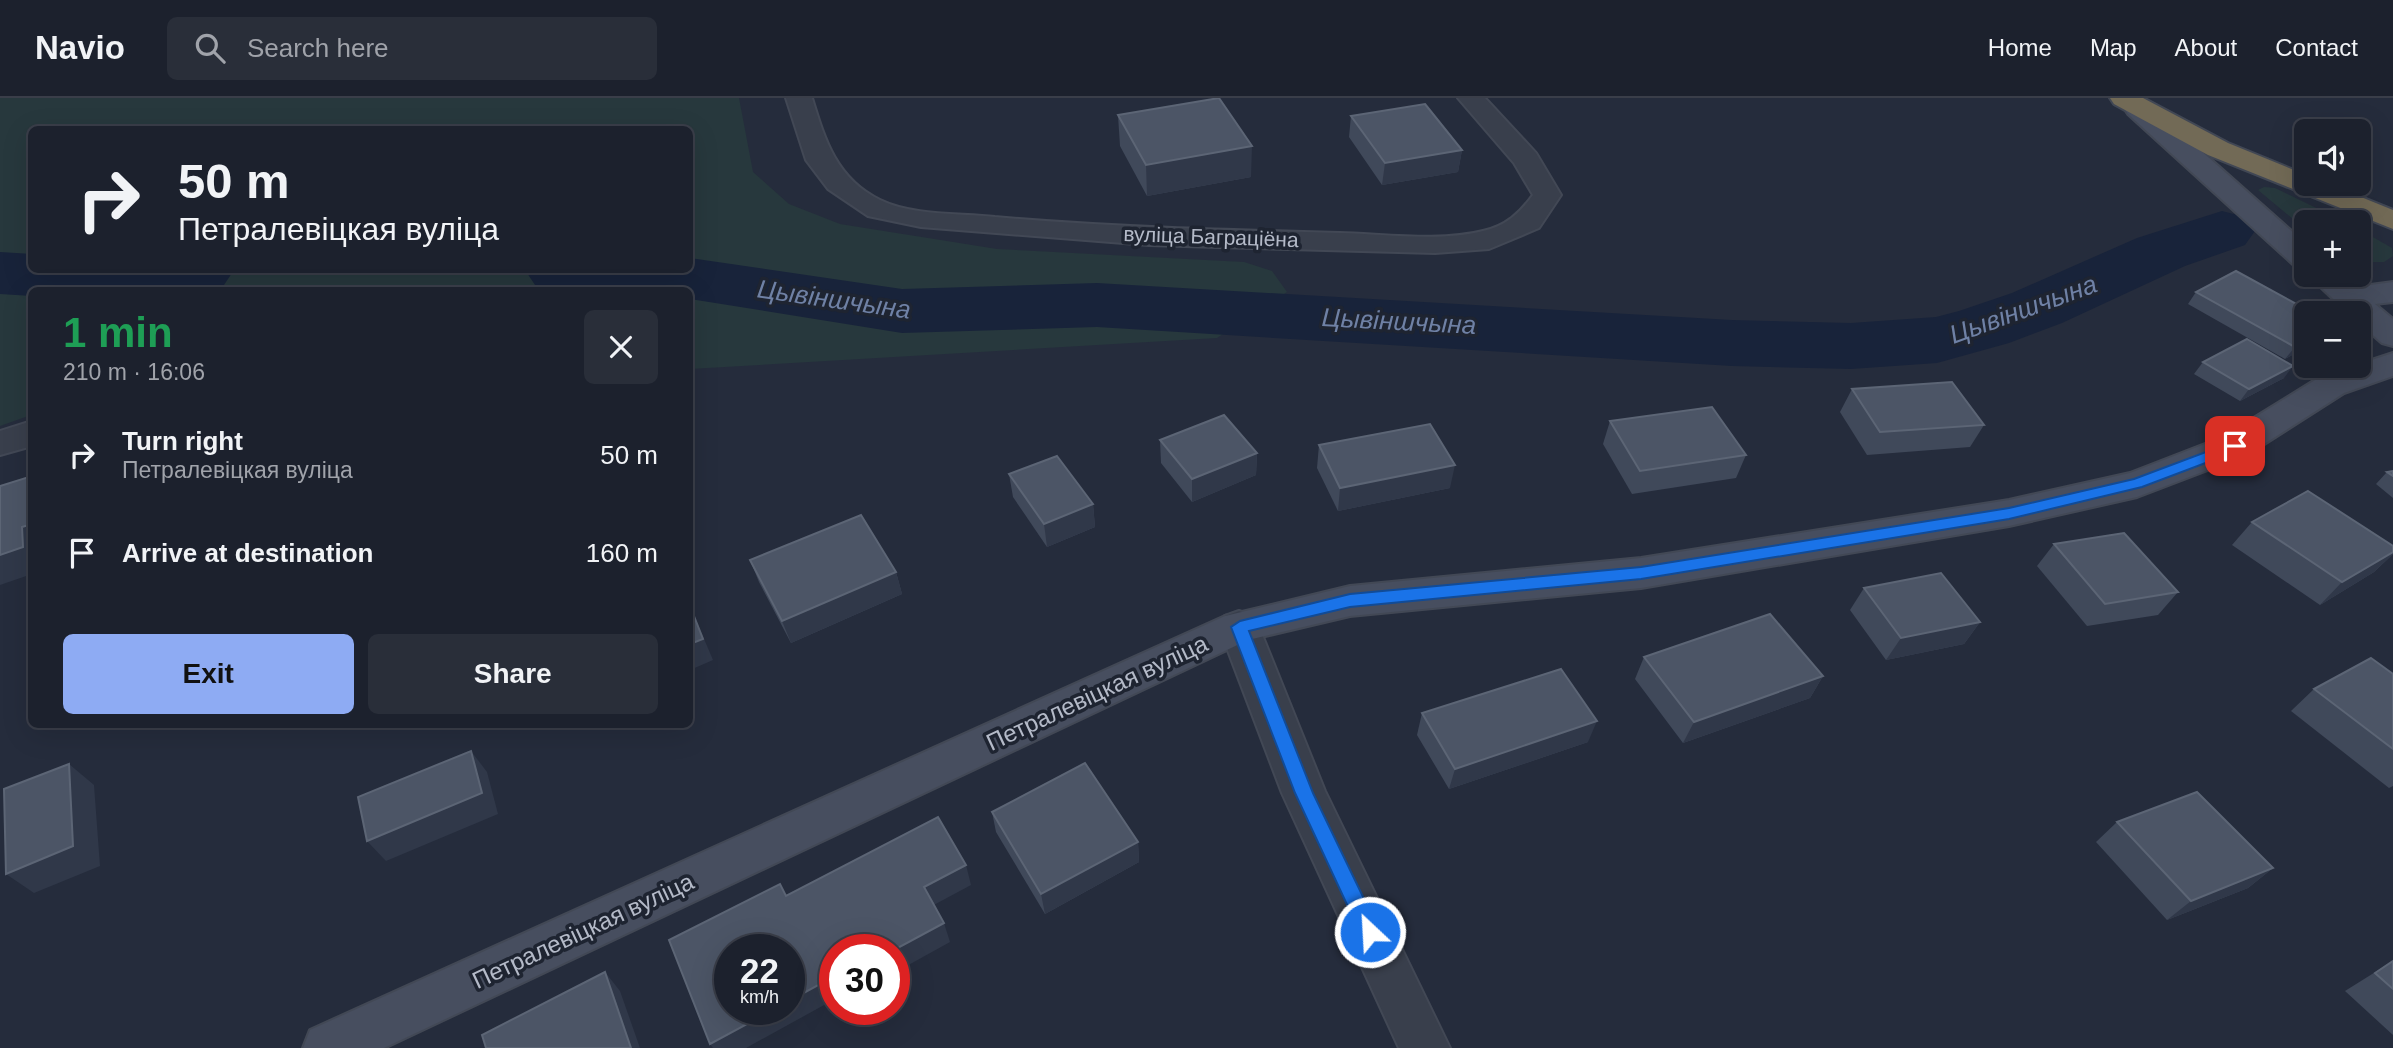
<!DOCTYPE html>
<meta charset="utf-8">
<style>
:root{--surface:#1c212d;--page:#292e39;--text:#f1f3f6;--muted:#a0a3aa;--line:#3a3e49;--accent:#8eabf3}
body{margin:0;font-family:Helvetica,sans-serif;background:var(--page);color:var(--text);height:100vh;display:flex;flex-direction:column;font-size:26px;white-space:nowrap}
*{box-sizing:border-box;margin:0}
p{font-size:23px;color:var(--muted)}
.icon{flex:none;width:38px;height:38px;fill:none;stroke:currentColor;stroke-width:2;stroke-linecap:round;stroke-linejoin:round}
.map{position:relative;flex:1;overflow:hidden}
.drawer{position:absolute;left:28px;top:189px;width:665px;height:441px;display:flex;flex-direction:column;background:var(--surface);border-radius:10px;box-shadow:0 7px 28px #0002,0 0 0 2px var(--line)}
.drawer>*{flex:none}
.banner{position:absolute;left:28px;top:28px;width:665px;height:147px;border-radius:10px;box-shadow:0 7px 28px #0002,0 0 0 2px var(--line);background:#1c212d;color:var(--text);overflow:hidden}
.controls{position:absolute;left:2294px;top:21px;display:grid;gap:14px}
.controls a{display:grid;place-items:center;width:77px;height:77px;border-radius:10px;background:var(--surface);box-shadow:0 7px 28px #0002,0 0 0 2px var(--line);font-size:35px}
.speed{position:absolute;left:714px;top:836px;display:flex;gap:14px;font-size:35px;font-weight:700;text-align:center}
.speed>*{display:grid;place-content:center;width:91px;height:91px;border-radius:50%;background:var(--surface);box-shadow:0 7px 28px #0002,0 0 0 2px var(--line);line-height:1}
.speed small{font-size:18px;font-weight:400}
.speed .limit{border:10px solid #d22;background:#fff;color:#111}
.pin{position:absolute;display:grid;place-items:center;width:60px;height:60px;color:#fff;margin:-30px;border-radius:14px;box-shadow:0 4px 10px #0006}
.me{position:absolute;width:77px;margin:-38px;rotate:335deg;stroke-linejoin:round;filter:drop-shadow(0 0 5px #0008)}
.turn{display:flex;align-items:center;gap:24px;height:147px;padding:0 35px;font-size:32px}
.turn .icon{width:91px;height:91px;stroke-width:2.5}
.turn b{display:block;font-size:49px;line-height:60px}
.round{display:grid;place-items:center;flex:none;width:74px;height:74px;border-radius:10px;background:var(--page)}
.overview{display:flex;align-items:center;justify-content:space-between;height:119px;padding:0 35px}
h1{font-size:42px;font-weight:700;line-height:52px;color:#1e9e55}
.cta{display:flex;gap:14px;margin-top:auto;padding:14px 35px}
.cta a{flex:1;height:80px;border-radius:10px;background:var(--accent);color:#111;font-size:28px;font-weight:700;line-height:80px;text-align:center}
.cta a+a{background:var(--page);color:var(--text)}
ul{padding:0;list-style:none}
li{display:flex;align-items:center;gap:21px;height:98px;padding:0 35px}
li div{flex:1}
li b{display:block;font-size:26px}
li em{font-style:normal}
header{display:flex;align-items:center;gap:42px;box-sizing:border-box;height:98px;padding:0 35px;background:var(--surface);border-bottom:2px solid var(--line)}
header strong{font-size:33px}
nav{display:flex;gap:38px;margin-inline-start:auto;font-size:24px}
.search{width:490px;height:63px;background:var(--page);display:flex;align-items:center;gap:18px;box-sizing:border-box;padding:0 24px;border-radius:10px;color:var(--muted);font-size:26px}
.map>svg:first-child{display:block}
.green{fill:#27383d;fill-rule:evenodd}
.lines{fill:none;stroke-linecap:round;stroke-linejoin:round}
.river{fill:#18233a;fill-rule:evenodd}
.street-casing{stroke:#424855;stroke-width:4}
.secondary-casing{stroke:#424855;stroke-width:4}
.highway-casing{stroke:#414754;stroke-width:4}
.street{fill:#393f4c;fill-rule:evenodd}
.secondary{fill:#474e5f;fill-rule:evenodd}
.highway{fill:#726a56;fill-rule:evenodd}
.wall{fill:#40495a}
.shaded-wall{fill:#303849}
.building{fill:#4c5566;stroke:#5c6575;stroke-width:2}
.route{fill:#1a73e8;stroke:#114b97;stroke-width:2}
.labels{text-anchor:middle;stroke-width:7;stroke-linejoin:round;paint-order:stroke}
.far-street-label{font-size:21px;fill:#b4bac8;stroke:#1e2431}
.street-label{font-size:24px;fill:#b4bac8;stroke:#1e2431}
.water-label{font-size:26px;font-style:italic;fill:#6f81a5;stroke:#1e2431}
</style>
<header>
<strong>Navio</strong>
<div class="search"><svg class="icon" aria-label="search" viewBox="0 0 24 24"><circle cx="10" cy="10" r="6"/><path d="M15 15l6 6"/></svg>Search here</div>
<nav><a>Home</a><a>Map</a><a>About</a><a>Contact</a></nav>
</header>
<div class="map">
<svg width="2393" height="950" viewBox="0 0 2393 950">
<rect width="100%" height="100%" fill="#252c3c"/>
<g class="green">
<path d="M0,0h739l14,74 36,32 51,20 157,25 247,13 28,9 15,21 -70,46 -527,31v-79h-658l-1,125 -31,11zM32,32h658v140h-658z"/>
<path d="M2264,89l11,1 70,34h-39v8l-48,-40z"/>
<path d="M2359,131l33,19 1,8 -9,6h-25z"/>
</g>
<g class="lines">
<g class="river">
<path d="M2222,113l23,6 10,14 -10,14 -60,21 -123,57 -53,20 -72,20 -86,6 -119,-3 -635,-39 -195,6 -212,-34v-9h-131l-24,-5 -10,-15h165v-12l212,31 195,-6 635,37 119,3 85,-6 23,-6 53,-18 125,-55z"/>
<path d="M0,154l32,2v16h202l-10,15 -24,5h-168v6l-32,-2z"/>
</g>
<g class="street-casing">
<g id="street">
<path d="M786,0h26c13,43 25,81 68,102 33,16 79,13 115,17 115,10 230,13 345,16 43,1 101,9 143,-2 23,-5 37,-18 50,-36l-19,-32 -56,-65h27l51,55 25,42 -22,33 -50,21 -54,4 -286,-8 -228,-18 -53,-11 -40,-27 -22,-29z"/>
<path d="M32,323v25l-32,9v-24z"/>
<path d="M1239,513l14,5 6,11 66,164 125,257h-51l-117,-255 -63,-166 6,-11z"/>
</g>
</g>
<g class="secondary-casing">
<g id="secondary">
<path d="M2137,2l9,2 160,142v25l-11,-3 -167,-152 -4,-6 4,-6z"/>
<path d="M2308,177h33l14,12 38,-5v20l-18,2 18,15v27l-11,-3 -23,-20v-10h-11z"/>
<path d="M2393,255v23l-49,17 -97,62 -110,42 -128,29 -368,62 -291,28 -102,24 -864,408h-81l7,-18 915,-414 125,-30 291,-28 368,-58 121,-27 93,-36 97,-60z"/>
</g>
</g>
<g class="highway-casing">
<path id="highway" d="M2110,0h33l85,45 78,32v9h23l64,26v19l-185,-74 -94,-51z"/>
</g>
<use href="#street" class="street"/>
<use href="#secondary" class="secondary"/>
<use href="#highway" class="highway"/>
</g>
<g class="wall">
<path d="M1118,17l133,62 -104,19 -27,-50z"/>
<path d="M1351,18l111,34 -4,22 -76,13 -33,-48z"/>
<path d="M2196,194l110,55 -21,12 -97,-55z"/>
<path d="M2203,264l81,16 -44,23 -46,-27z"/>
<path d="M1852,291l132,36 -14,22 -103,8 -27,-43z"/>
<path d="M1610,323l136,34 -10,23 -104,16 -29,-50z"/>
<path d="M1160,342l97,13 -1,22 -64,27 -31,-39z"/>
<path d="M1319,347l131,43 -112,23 -21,-43z"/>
<path d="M2393,373v27l-17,-14 11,-12z"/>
<path d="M1009,376l84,30 2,23 -48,20 -34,-50z"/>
<path d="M2252,424l141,24v8l-19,18 -54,33 -88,-60z"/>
<path d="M2054,446l124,48 -20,23 -71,11 -50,-60z"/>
<path d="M750,462l146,12 6,22 -111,49 -32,-61z"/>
<path d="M1864,490l116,34 -16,22 -78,16 -36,-50z"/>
<path d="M1644,559l179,19 -13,22 -127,45 -48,-64z"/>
<path d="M2393,576v112l-4,2 -98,-77 23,-22z"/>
<path d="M1422,615l166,29 -139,47 -32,-54z"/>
<path d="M992,714l146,30 1,20 -94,52 -49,-82z"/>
<path d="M2117,724l156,46 -25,20 -81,32 -71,-78z"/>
<path d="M2393,863v74l-48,-44z"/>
</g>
<g class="shaded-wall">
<path d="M1252,48l-1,31 -104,19 -1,-31z"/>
<path d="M1462,52l-4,22 -76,13 3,-22z"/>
<path d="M2306,243v6l-21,12 10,-12z"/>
<path d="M2293,268l-9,12 -44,23 9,-12z"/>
<path d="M1257,355l-1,22 -64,27v-23z"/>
<path d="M1455,367l-5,23 -112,23 2,-23z"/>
<path d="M1093,406l2,23 -48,20 -3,-23z"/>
<path d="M32,426v50l-32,11v-30l22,-28z"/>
<path d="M2393,454v2l-19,18 -54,33 22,-23z"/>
<path d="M896,474l6,22 -111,49 -9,-22z"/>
<path d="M690,508l23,54 -23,10z"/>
<path d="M1980,524l-16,22 -78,16 15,-22z"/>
<path d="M1823,578l-13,22 -127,45 11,-21z"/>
<path d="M1597,623l-9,21 -139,47 6,-20z"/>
<path d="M471,653l16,21 11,42 -112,47 -19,-20z"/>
<path d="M69,666l25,21 6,81 -66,27 -28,-19z"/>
<path d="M1138,744l1,20 -94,52 -4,-20z"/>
<path d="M966,767l5,20 -41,22 -6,-20z"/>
<path d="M2273,770l-25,20 -81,32 24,-19z"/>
<path d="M944,825l6,19 -56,31v-23z"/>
<path d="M605,874l15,19 20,57h-9z"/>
<path d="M835,878v23l-89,49h-33l-3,-4 63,-34h16v-9z"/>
</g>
<g class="building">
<path d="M1219,0l33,48 -106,19 -28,-50z"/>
<path d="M1425,6l37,46 -77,13 -34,-47z"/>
<path d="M2236,173l77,42h-7v28l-11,6 -99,-55z"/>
<path d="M2247,241l46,27 -44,23 -46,-27z"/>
<path d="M1952,284l32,43 -104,7 -28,-43z"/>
<path d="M1712,309l34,48 -106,16 -30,-50z"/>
<path d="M1224,317l33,38 -65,26 -32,-39z"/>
<path d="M1430,326l25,41 -115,23 -21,-43z"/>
<path d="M1057,358l36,48 -49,20 -35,-50z"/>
<path d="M2393,373v5l-6,-4z"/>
<path d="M32,378v48l-10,3 1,20 -23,8v-69z"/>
<path d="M2308,393l85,55v6l-51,30 -90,-60z"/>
<path d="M861,417l35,57 -114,49 -32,-61z"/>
<path d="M2124,435l54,59 -73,12 -51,-60z"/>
<path d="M1941,475l39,49 -79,16 -37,-50z"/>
<path d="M690,508l13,33 -13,5z"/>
<path d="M1770,516l53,62 -129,46 -50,-65z"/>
<path d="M2371,560l22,16v75l-79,-60z"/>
<path d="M1561,571l36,52 -142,48 -33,-56z"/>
<path d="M471,653l11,42 -115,48 -9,-44z"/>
<path d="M1085,665l53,79 -97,52 -49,-82z"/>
<path d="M69,666l4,82 -67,28 -2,-85z"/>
<path d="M2197,694l76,76 -82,33 -74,-79z"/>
<path d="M938,719l28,48 -42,22 20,36 -50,27h-59v26l-46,25v-51h-59v60h43l-63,34 -41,-104 111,-56 6,12z"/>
<path d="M2393,863v28l-18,-16z"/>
<path d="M605,874l26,76h-145l-4,-13z"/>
</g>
<path class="route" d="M2235,343l7,5 -2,4 -98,37 -133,32 -368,60 -291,28 -101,24 64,162 67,139 -3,7 -7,2 -7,-2 -68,-146 -64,-166 9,-6 110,-27 291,-27 368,-59 125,-29z"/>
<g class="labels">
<g class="far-street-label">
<text transform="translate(1211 139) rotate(2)" y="7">вуліца Баграціёна</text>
</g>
<g class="street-label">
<text transform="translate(1097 595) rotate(-25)" y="8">Петралевіцкая вуліца</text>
<text transform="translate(583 833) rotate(-25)" y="8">Петралевіцкая вуліца</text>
</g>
<g class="water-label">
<text transform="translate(834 201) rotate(8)" y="9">Цывіншчына</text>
<text transform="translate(2023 211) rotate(-20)" y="9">Цывіншчына</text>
<text transform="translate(1399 223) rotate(3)" y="9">Цывіншчына</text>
</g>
</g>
</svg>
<div class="controls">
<a><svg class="icon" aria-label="sound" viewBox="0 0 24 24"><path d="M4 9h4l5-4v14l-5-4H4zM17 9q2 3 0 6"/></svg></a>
<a>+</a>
<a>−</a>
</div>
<div class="speed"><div>22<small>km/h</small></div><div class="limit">30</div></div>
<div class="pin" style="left:2235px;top:348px;background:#d93025"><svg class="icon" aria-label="arrive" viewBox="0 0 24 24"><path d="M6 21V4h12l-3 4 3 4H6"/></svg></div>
<svg class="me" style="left:1370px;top:834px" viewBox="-20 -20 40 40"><circle r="17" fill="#1a73e8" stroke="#fff" stroke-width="3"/><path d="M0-11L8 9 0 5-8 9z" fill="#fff"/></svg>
<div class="banner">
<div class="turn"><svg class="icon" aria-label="right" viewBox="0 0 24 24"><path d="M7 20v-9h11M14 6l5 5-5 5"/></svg><div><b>50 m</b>Петралевіцкая вуліца</div></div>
</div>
<section class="drawer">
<div class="overview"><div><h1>1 min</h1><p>210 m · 16:06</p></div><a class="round"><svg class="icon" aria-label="close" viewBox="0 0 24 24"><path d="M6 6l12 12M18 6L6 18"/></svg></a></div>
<ul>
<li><svg class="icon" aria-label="right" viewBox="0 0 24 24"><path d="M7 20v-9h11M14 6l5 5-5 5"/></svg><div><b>Turn right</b><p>Петралевіцкая вуліца</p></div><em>50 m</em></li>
<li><svg class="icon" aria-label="arrive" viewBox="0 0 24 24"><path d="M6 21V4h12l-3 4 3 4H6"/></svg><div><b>Arrive at destination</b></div><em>160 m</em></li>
</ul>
<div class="cta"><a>Exit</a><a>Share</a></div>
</section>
</div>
